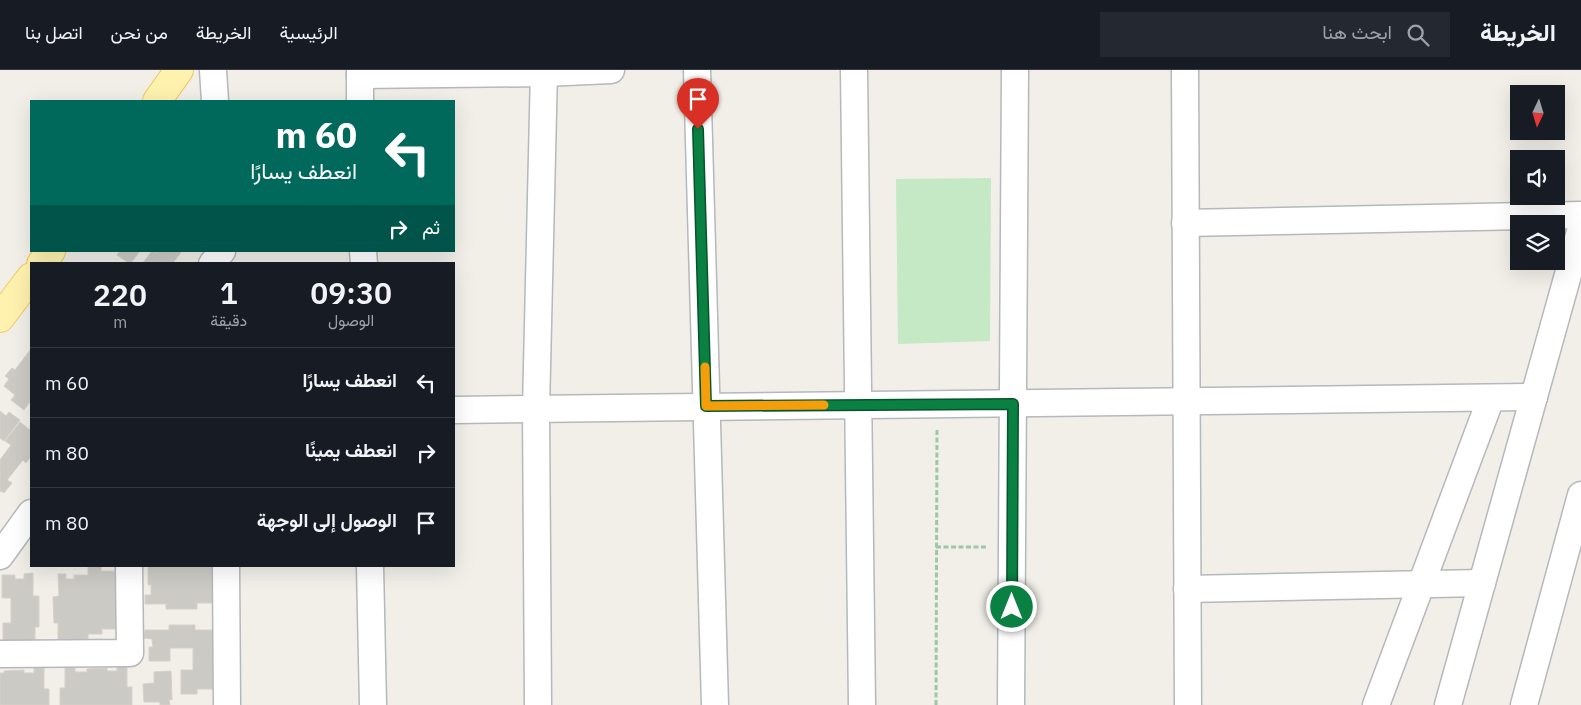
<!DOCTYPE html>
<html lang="ar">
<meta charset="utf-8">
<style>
:root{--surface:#171b24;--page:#242831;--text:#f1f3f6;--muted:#9ea1a6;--line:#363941}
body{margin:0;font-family:"IBM Plex Sans",Vazirmatn,sans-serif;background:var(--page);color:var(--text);direction:rtl;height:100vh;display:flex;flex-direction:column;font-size:19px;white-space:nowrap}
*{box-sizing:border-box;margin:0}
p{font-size:16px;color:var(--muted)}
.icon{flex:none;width:28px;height:28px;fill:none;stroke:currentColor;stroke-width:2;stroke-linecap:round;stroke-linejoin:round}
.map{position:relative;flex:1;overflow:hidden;direction:ltr}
.drawer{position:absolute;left:30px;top:192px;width:425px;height:305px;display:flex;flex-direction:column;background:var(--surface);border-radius:0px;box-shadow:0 5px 20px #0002;direction:rtl}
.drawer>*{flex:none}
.hud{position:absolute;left:30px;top:30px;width:425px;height:152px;border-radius:0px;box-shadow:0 5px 20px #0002;direction:rtl;background:#00695c;color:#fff;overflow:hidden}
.needle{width:32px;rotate:184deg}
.fabs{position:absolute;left:1510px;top:15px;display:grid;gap:10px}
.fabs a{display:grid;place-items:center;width:55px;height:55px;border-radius:0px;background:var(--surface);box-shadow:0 5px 20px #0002;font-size:25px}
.pin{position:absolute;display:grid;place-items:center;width:42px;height:42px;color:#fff;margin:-51px -21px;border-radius:50% 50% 50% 0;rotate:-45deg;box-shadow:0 0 5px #0007}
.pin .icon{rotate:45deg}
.me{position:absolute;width:55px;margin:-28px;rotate:0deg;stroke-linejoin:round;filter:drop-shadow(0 0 4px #0008)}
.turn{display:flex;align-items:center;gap:18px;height:105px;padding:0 15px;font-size:22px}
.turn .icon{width:65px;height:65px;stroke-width:2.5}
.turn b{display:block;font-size:35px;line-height:42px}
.then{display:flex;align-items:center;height:48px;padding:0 15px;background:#0003;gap:10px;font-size:19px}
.eta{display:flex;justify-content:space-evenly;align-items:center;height:85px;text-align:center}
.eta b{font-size:30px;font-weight:600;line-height:35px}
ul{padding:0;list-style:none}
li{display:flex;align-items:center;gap:15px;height:70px;padding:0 15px;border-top:1px solid var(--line)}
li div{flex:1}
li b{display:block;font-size:19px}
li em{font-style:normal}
header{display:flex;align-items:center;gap:30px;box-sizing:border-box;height:70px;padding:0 25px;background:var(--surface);border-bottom:1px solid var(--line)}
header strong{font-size:24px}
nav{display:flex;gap:28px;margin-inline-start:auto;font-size:18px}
.search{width:350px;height:45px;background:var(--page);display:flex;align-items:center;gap:12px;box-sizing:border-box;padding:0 18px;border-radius:0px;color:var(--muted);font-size:19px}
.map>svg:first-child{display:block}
.green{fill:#c5e8c5}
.building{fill:#cccac5;stroke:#d6d1c6}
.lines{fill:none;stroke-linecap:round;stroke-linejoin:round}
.street-casing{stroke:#b5b8bc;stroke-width:29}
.primary-casing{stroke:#f2c960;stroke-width:30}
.path{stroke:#9cc7a9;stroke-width:3;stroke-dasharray:5 2.5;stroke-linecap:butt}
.street{stroke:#fff;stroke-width:26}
.primary{stroke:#fff2af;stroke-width:28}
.route-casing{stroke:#07532c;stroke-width:12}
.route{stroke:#0b8043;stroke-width:9}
.slow{stroke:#f59e0b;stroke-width:9}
</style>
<header>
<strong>الخريطة</strong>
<div class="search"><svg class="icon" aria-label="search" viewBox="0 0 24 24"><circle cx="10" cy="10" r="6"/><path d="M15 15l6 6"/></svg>ابحث هنا</div>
<nav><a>الرئيسية</a><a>الخريطة</a><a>من نحن</a><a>اتصل بنا</a></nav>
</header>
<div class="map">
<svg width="1581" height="635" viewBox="0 0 1581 635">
<rect width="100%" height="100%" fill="#f1efe8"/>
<path class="green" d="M991,108l-1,163 -92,3 -2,-165z"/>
<g class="building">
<path d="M120,181h20l-10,13 -13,-9z"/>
<path d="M152,181l5,2 2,-2h23l-10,13h-30z"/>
<path d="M31,279v29l-1,2 1,2v18l-7,10 -13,-10 4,-5 -11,-9 5,-7 -4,-3 7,-8 3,2z"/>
<path d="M0,341l6,5 3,-4 11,8 -16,21 -4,-3z"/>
<path d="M20,352l11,9v25l-5,7 -3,-3 -16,20 5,3 -8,10 -3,-2 -1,1v-32l11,-15 -6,-4z"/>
<path d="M88,496h13v5h21l1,58h-21v5h-14v10h-12v-4h-9v6h-9v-23h-4l-1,-26 6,-1 -1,-22h8v5h8v-4h14z"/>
<path d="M148,496h69v19l-5,1v7h7v10h-22v6h-31v-5h-21v-9h6v-10h-3z"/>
<path d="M33,503v23h6v31h-4v20l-32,-3v-21h8v-25h-9v-23h13v4h9v-5z"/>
<path d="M169,555h26v5h23v9h-5v7h5v24h-5v10h6v9h-22v5h-16v-24h12v-22h-23v13h-21v-14h4l-1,-8 -8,-1 1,-8h24z"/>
<path d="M117,595h10v22h5v18h-72v-17h5v-22h10v6h12v-3l20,-1v3h10z"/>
<path d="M44,596v23h5v16h-49v-32h4v-2l20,-1v3h10v-6z"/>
<path d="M171,601l1,29 -3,-1 1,6h-10v-3h-16l-1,-18 11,-1v-11z"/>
</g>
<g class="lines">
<g class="street-casing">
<g id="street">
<path d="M213,0l2,31"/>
<path d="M360,0v31"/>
<path d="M697,0l18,635"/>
<path d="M854,0l8,635"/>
<path d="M1185,0l3,635"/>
<path d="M360,5l184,-2 67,-3"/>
<path d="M1185,153l396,-8"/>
<path d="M363,181l1,13"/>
<path d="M212,194l10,-13"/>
<path d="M454,340l1080,-13"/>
<path d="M0,486l31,-43"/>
<path d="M226,496l1,139"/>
<path d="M370,496l3,139"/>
<path d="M1187,519l295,-6"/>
<path d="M0,584l130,-1 -1,-87"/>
<path d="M538,635l-2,-296 8,-339"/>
<path d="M1011,635l4,-635"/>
<path d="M1376,635l115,-307"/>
<path d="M1448,635l133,-477"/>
<path d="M1524,635l57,-210"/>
</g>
</g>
<g class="primary-casing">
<g id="primary">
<path d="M157,31l22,-31"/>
<path d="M41,194l10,-13"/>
<path d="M0,248l31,-41"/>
</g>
</g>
<g class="path">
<path d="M936,477h51"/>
<path d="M936,635l1,-277"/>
</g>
<use href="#street" class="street"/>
<use href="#primary" class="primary"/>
</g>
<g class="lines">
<g class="route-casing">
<path id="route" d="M698,59l8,277 307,-2 -1,203"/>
</g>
<use href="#route" class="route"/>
<path class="slow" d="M705,297l1,39 118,-1"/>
</g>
</svg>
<div class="fabs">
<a><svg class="needle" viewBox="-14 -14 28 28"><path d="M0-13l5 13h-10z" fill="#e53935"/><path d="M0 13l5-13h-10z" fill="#9ea1a6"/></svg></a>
<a><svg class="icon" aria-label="sound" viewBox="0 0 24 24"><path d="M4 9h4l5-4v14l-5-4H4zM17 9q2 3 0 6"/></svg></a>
<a><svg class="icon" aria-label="layers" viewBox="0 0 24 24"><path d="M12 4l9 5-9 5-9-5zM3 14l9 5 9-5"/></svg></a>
</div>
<div class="pin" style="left:698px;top:59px;background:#d93025"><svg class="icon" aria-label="arrive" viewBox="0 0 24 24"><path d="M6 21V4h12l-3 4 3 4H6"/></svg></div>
<svg class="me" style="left:1012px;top:537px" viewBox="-20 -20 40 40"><circle r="17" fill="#0b8043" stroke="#fff" stroke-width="3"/><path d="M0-11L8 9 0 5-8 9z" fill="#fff"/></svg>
<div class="hud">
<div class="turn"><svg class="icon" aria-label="left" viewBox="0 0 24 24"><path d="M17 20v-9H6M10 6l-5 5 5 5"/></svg><div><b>60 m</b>انعطف يسارًا</div></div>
<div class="then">ثم<svg class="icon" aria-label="right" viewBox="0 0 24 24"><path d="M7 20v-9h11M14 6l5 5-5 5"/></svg></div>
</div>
<section class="drawer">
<div class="eta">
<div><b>09:30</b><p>الوصول</p></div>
<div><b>1</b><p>دقيقة</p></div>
<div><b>220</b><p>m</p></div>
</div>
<ul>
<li><svg class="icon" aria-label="left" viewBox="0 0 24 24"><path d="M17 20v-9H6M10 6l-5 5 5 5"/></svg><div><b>انعطف يسارًا</b></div><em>60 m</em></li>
<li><svg class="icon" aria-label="right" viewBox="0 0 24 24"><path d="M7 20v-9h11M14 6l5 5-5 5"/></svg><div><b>انعطف يمينًا</b></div><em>80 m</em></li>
<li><svg class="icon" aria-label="arrive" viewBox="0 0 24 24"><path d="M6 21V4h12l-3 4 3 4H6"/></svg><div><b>الوصول إلى الوجهة</b></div><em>80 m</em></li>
</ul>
</section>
</div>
